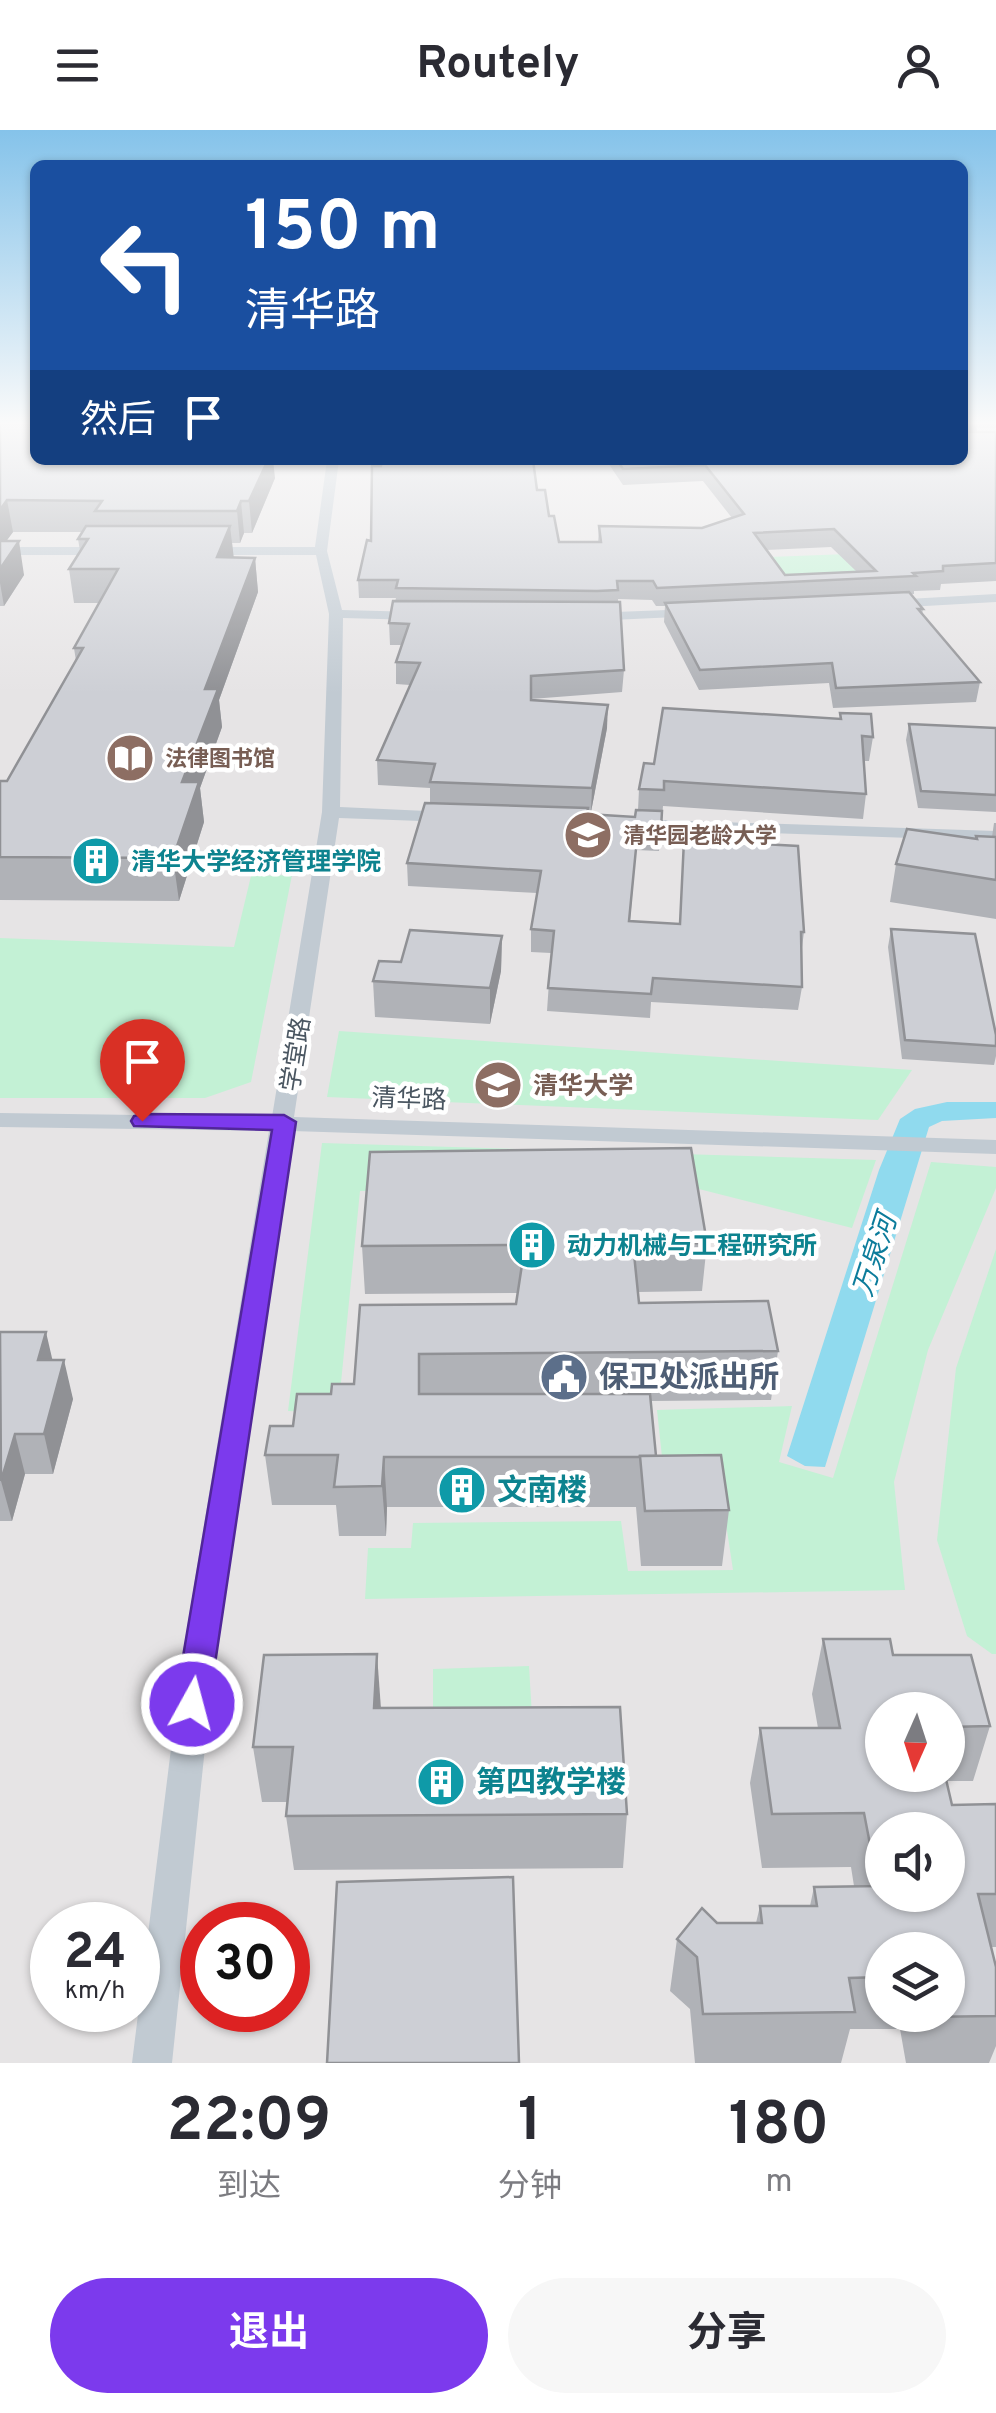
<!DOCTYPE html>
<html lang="zh">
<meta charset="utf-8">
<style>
:root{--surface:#fff;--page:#f7f7f7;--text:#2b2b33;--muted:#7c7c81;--accent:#7c3aed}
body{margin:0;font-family:Overpass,"Noto Sans SC",sans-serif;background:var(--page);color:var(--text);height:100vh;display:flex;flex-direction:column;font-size:38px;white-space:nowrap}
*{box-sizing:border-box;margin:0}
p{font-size:32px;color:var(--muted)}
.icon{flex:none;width:55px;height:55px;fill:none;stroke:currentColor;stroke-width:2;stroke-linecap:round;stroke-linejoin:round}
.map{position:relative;height:1933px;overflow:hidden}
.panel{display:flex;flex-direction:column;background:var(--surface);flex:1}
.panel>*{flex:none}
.hud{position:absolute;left:30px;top:30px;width:938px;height:305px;border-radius:15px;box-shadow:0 2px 8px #0004;background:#1a4fa0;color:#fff;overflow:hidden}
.needle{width:65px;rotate:183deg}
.fabs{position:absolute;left:865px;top:1562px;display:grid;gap:20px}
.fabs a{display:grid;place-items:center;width:100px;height:100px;border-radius:50%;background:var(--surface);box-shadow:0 2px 8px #0004;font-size:50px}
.speed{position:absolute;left:30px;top:1772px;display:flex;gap:20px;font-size:50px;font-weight:700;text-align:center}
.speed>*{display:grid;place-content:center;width:130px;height:130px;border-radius:50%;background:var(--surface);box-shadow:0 2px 8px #0004;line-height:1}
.speed small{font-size:25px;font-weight:400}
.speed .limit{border:15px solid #d22;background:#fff;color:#111}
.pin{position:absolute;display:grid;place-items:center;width:85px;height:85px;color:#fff;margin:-102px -42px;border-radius:50% 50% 50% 0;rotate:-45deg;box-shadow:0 0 10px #0007}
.pin .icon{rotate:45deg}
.me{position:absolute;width:110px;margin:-55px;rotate:7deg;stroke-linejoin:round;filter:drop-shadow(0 0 8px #0008)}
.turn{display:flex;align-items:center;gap:35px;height:210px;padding:0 50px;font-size:45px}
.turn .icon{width:130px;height:130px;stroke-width:2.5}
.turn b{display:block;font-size:70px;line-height:85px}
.then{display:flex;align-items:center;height:95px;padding:0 50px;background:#0003;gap:20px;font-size:38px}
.eta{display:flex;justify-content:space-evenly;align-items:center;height:170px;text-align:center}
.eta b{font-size:60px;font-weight:700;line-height:70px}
.primary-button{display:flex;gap:20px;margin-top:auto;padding:20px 50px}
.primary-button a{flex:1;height:115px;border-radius:60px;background:var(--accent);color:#fff;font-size:40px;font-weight:700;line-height:115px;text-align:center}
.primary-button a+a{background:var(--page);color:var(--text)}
header{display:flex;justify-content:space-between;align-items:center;height:130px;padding:0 50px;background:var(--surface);font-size:45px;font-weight:700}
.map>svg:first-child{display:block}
.education{fill:#e6e4e5;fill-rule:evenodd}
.green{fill:#c3f1d5}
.water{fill:#90daee}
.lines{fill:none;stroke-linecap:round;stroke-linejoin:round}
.minor{fill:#c1cad2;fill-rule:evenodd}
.wall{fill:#b0b2b7;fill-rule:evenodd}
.shaded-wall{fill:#909195}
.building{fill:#cdcfd5;stroke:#909195;stroke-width:2.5;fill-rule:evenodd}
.route{fill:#7c3aed;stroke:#51269a;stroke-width:2.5}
.labels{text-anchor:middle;stroke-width:9;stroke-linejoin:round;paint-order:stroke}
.far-education-label{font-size:22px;font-weight:bold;fill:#785e54;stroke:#fff;text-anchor:start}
.culture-label{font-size:25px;font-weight:bold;fill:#0d838f;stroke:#fff;text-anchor:start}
.street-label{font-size:25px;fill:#4a5661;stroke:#fff}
.education-label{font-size:25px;font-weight:bold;fill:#785e54;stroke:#fff;text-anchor:start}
.water-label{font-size:28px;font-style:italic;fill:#0c7c9b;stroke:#fff}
.near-service-label{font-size:30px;font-weight:bold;fill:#4e5e75;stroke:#fff;text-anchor:start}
.near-culture-label{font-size:30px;font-weight:bold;fill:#0d838f;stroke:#fff;text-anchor:start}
</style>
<header><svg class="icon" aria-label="menu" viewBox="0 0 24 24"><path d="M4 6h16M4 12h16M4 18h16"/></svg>Routely<svg class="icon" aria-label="person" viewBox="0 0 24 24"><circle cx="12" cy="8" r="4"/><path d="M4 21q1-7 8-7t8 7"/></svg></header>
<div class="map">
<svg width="996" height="1933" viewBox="0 0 996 1933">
<rect width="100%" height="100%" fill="#f5f3f3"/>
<path class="education" d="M963,294h33v1639h-996v-1612l35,9h927zM882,1580h66v65h-66zM882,1700h66v65h-66zM52,1795h86v85h-86zM202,1795h86v85h-86zM882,1820h66v65h-66z"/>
<g class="green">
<path d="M874,423l31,32 -120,6 -18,-18 -23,-15z"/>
<path d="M292,745l-41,207 -46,16h-205v-160l234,9 17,-71z"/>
<path d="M339,901l573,39 -34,50 -551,-23z"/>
<path d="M322,1013l554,17 -24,68 -161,-41 -331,4 -22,222 -50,-2z"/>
<path d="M931,1032l65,5v21l-68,162 -34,132 11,108 -540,9 3,-51h43l2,-25 208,-2 7,50 105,-1 -10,-66h-56l-10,-94 135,-4 -13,56 54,16z"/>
<path d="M996,1119v405h-4l-25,-18 -30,-96 19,-172z"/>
<path d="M529,1536l3,50 -99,2v-49z"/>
</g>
<path class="water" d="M947,972h49v16l-54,3 -13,6 -104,340 -20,-1 -18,-10 92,-286 21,-51 15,-10z"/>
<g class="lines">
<g class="minor">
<path d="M327,330h12l-12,91 15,59 76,2 7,4 -7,4 -75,-2 -3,189 108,5 9,5 -9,5 -109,-4 -45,299 702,23v14l-704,-23 -77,521 -43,411h-40l51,-411 86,-521 -269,-4v-14l272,4 50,-305 7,-198 -13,-59h-112l-6,-4 6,-4h111z"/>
<path d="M0,417h107l6,4 -6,4h-107z"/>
<path d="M996,464v8l-106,6 -7,-4 7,-4z"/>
<path d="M693,479l7,4 -2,3 -108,5 -7,-4 7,-4z"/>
<path d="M630,689l366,12v10l-372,-13 -3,-4z"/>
</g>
</g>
<g class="wall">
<path d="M0,294l275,54 -23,55h-8l-4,10h-8l1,15h22l3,34 -39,108 3,27 -22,61 4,34 -25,79 -179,-1v-119h7l69,-120 -2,-13 25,-45h-25l-5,-34 11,-18 -2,-12 4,-7h-69l-7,9 18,34 -20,31h-4z"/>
<path d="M962,294h34v4h-19l-1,4h20v149l-55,3 -1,6 -26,1v3h-3l12,15 -1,6 58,67 -4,20 -143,6 -4,-25 -130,7 -35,-68 1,-16h-9l-4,-6 -34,-1 6,71 -2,22 -91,7v1l76,28 -16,84h-3v2l47,3 3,-7 1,-21 15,-25 186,-45v-6l33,24 -4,24h-5l2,33 -3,25 -200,-13 -4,45 -23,-1 -6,71 174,11 -3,23 1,32 -4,23 -147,-8 -1,16 -103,-7 4,-58 -20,-1v-23l6,-36 -129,-7 -1,-23 23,-60v-15l-52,-3 -1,-25 33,-75 -14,-1v-22l5,-17h-11l-1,-22 7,-25h-37l-1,-18 13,-39 166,-51 22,52h39l1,-16 103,2 30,-10 -29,-37 -80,4 -17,-25h356zM831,417l25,24 -71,4 -19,-25z"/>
<path d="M909,594l87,4v84l-78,-4 -12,-68z"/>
<path d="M994,693h2v96l-106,-17 6,-38 80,-25v-3l16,1z"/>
<path d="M891,799l105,106v21l-2,9 -92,-6 -14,-112z"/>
<path d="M502,806l-1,35 -11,53 -115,-7 -2,-36 28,-19z"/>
<path d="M707,1113l-5,48 -64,1 1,11 139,48 -7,49 -121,1 6,55 73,54 -7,56h-81l-5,-59h-249l-1,29h-47l-3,-31h-64l-7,-50 28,-29 61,-42 162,-80 2,-11 -153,1 -3,-48z"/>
<path d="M0,1202l52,28 21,39 -20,75h-28l-13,47h-12z"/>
<path d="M823,1509l70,16 97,71 -17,55h-26l5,24 44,-1v143h-5l5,20v79l-7,17h-83l-6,-34h-50l-9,34h-146l-5,-54 -20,-18 7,-52 40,-16h39l4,-17h50l4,-19 40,-1 -3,-19 -89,1 -12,-85 10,-55h58l-6,-34zM948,1580v65h-66zM882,1820h66v65h-66z"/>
<path d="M381,1578l246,106 -4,54 -329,2 -8,-54 2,-14h-26l-9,-55z"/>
</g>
<g class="shaded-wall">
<path d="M962,294h16l-2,10 -14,3z"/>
<path d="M268,330h5l2,18 -23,55 -3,-32z"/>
<path d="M7,370l6,32 -8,11 -5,1v-34z"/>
<path d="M241,371l3,32 -4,10 -3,-32z"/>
<path d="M230,396l4,33 -17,-2z"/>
<path d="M19,411l5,34 -20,31 -4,-23v-14z"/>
<path d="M255,428l3,34 -39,108 3,27 -22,61 4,34 -25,79 -6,-43 9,-76 23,-93z"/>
<path d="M608,575l-1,23 -16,84 1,-24z"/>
<path d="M502,806l-1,35 -11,53v-36z"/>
<path d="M46,1202l9,39 -17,-11z"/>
<path d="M64,1230l9,39 -20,75 -9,-40z"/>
<path d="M15,1304l10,40 -13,47 -11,-40z"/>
<path d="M384,1327l3,50 -1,29 -4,-50z"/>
<path d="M377,1524l4,55 -7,-1z"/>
</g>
<g class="building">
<path d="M0,294h35v36h233l-19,41h-8l-4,10h-142l7,-10 -95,-1 -7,10z"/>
<path d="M962,297l3,5h31v131l-53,3v5l-30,2 3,3 -259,12 -4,-7h-36l1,9 -21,1 -201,-3 2,-8h-40l9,-40 4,1 1,-75h9l1,-6h151l4,30h8l4,26h5l5,26h42l-2,-16 103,2 42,-14 -39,-49 -82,4 -6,-9h345zM834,399l42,42 -91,4 -31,-42z"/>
<path d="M86,396h144l-13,31 38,1 -50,131h13l-36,93h17l-26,76 -173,-1v-76h7l76,-133h-9l44,-79h-49l19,-30h-10z"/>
<path d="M0,411h19l-19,28z"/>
<path d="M909,462l14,17h-5l62,73 -144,6 -4,-25 -132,7 -35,-67z"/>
<path d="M393,471l227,1 4,68 -93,6v24l77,5 -16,83 -162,-6 5,-18 -58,-4 43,-97 -24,-1 13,-38 -20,-1z"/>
<path d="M663,578l178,11 -1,-6 31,1 2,23 -11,-1 4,58 -202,-13v9l-25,-1 5,-26 10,1z"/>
<path d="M909,594l87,4v67l-75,-4z"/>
<path d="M425,673l163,5 -1,6 48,3 1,-7 26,1 -1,18 -23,-1 -9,93 51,3 4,-84 114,6 6,86h-3l1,55 -149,-9 -2,16 -103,-6 6,-57 -23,-2 10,-58 -134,-8z"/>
<path d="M907,699l70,10 -1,-3 20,1v43l-100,-16z"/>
<path d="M891,799l84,5 21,101v11l-91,-6z"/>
<path d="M410,800l92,6 -12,52 -117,-7 6,-20 22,1z"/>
<path d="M691,1018l16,95 -74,1 6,59 129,-2 10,50 -359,3v40h231l6,62h-16v1h-256l-2,29 -48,1 4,-32h-73l5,-29h23l4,-32h34l1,-10h22l6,-79 156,-1 9,-59 -163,1 8,-94z"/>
<path d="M0,1202h46l-8,28h26l-20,74h-29l-14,47z"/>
<path d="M721,1325l8,55 -84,1 -5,-55z"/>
<path d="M823,1509h67l3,16h78l19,71 -42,1v-17h-66v65h63l7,30 44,-1v90h-18l18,73v49l-72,1v-2h24v-65h-66v27l-33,1 6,34 -152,2 -6,-57 -20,-18 25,-31 15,15h45l-2,-17h57l-3,-19 64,-1 -14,-73 -92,1 -12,-86h80zM882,1700h66v65h-66z"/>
<path d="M377,1524l-3,54 246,-1 7,107 -341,2 7,-69h-40l11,-92z"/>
<path d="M513,1747l6,186h-192l10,-181z"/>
</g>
<linearGradient id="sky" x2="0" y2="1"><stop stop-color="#85c3ea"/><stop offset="0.52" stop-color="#fafafa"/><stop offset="1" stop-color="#fafafa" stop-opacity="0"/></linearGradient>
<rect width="996" height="564" fill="url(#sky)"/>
<path class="route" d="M142,984l142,1 12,7 -87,582 -5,11 -12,5 -12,-5 -5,-11 97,-574 -138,-4 -3,-5 3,-5z"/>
<defs>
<g id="library-disc" transform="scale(2.5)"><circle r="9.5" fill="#8d6e63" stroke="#fff"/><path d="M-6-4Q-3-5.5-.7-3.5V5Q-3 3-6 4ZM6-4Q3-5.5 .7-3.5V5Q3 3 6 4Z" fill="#fff"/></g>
<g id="university-disc" transform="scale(2.5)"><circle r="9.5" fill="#8d6e63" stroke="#fff"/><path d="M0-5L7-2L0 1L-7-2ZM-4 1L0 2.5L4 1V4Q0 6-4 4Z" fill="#fff"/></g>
<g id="building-disc" transform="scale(2.5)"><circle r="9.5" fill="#0f9aa8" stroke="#fff"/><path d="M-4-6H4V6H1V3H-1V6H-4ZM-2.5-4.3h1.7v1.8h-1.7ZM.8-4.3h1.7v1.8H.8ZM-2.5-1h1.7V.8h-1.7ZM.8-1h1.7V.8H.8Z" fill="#fff"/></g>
<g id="civic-disc" transform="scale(2.5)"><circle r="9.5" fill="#5c6f8a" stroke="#fff"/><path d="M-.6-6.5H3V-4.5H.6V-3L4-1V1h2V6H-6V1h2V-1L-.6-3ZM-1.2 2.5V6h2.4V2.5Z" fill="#fff"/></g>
</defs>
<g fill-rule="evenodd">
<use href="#library-disc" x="130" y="628"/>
<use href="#university-disc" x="588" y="705"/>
<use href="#building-disc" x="96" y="731"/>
<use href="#university-disc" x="498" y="955"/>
<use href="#building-disc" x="532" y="1115"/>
<use href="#civic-disc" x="564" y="1247"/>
<use href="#building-disc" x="462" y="1360"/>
<use href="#building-disc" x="441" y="1652"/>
</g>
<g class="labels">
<g class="far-education-label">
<text x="165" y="636">法律图书馆</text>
<text x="623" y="713">清华园老龄大学</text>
</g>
<g class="culture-label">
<text x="131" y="740">清华大学经济管理学院</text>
<text x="567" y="1124">动力机械与工程研究所</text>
</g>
<g class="street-label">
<text transform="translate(295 924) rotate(-81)" y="9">学堂路</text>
<text transform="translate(409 968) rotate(2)" y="9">清华路</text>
</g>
<g class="education-label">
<text x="533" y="964">清华大学</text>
</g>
<g class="water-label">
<text transform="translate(874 1125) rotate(-72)" y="10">万泉河</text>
</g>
<g class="near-service-label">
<text x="599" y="1257">保卫处派出所</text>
</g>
<g class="near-culture-label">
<text x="497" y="1370">文南楼</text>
<text x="476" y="1662">第四教学楼</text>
</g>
</g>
</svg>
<div class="fabs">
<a><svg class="needle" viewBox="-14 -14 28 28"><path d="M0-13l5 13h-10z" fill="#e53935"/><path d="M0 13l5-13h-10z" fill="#7c7c81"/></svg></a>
<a><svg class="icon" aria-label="sound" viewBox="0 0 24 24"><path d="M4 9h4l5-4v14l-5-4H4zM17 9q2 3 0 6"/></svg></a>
<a><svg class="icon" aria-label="layers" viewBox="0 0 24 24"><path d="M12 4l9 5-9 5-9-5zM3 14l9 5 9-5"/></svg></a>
</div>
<div class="speed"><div>24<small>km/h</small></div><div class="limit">30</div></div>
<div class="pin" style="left:142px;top:991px;background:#d93025"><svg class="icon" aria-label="arrive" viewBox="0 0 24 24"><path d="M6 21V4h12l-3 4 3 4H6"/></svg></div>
<svg class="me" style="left:192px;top:1574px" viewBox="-20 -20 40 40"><circle r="17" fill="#7c3aed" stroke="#fff" stroke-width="3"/><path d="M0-11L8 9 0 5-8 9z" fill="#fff"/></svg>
<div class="hud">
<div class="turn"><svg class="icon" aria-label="left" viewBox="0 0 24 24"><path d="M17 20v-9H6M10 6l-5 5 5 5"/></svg><div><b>150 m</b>清华路</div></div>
<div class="then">然后<svg class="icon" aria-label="arrive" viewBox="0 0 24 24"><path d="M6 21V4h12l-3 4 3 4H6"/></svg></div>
</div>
</div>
<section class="panel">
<div class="eta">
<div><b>22:09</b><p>到达</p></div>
<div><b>1</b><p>分钟</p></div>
<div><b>180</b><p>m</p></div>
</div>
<div class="primary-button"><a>退出</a><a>分享</a></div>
</section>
